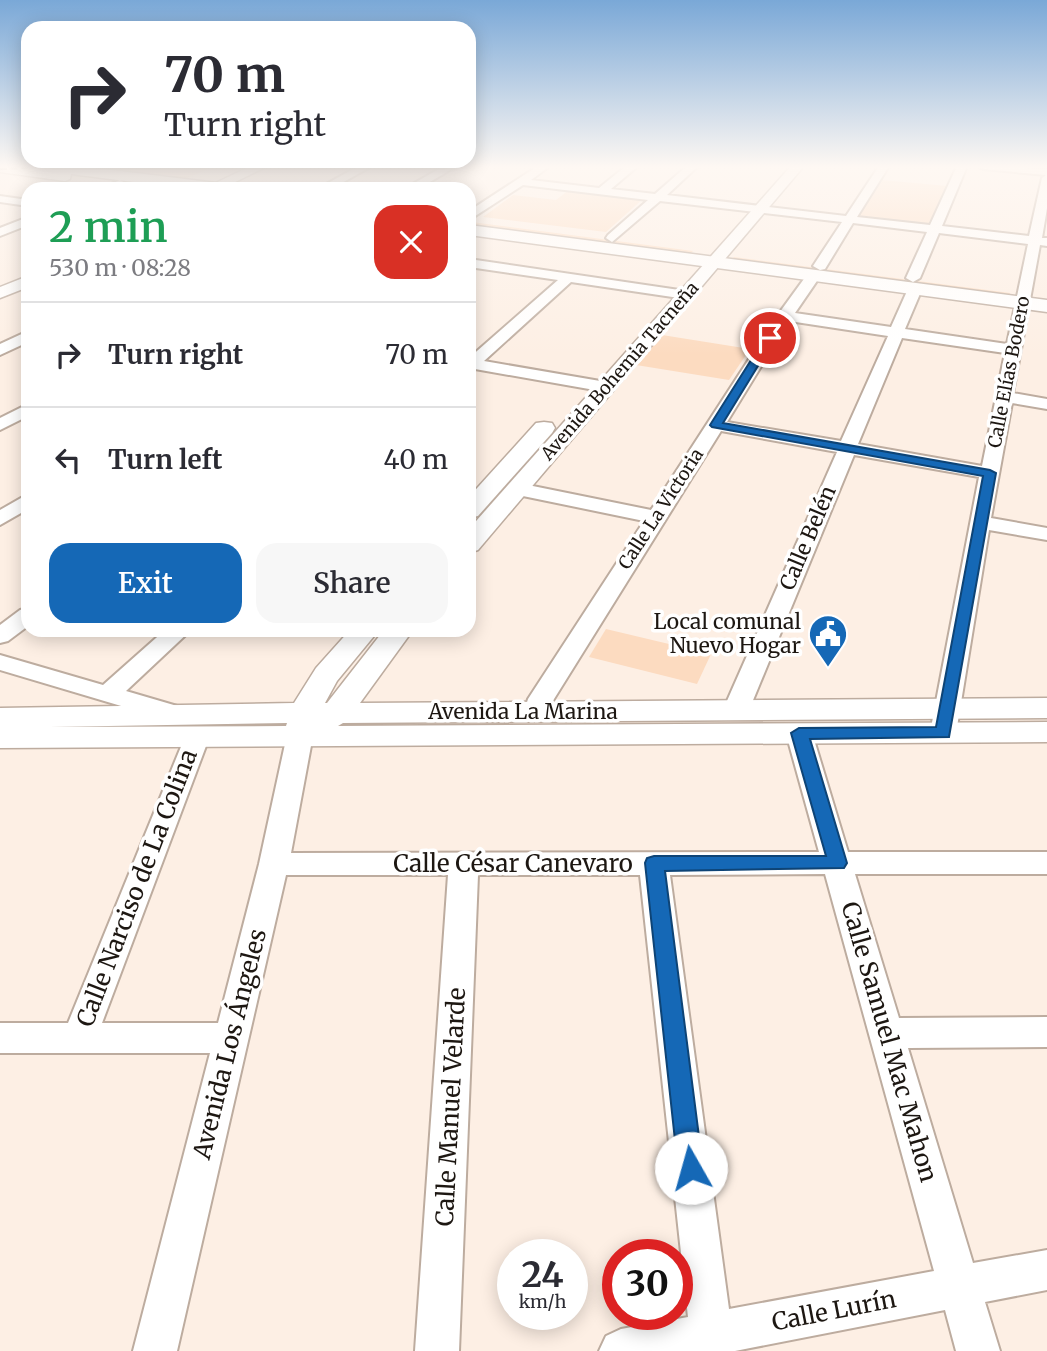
<!DOCTYPE html>
<meta charset="utf-8">
<style>
:root{--surface:#fff;--page:#f7f7f7;--text:#2b2b33;--muted:#7c7c81;--line:#e1e1e2;--accent:#1568b6}
body{margin:0;font-family:Merriweather,serif;background:var(--page);color:var(--text);height:100vh;display:flex;flex-direction:column;font-size:26px;white-space:nowrap}
*{box-sizing:border-box;margin:0}
p{font-size:23px;color:var(--muted)}
.icon{flex:none;width:38px;height:38px;fill:none;stroke:currentColor;stroke-width:2;stroke-linecap:round;stroke-linejoin:round}
.map{position:relative;flex:1;overflow:hidden}
.sheet{position:absolute;left:21px;top:182px;width:455px;height:455px;display:flex;flex-direction:column;background:var(--surface);border-radius:21px;box-shadow:0 4px 18px #0003}
.sheet>*{flex:none}
.top-card{position:absolute;left:21px;top:21px;width:455px;height:147px;border-radius:21px;box-shadow:0 4px 18px #0003;background:#fff;color:var(--text);overflow:hidden}
.speed{position:absolute;left:497px;top:1239px;display:flex;gap:14px;font-size:35px;font-weight:700;text-align:center}
.speed>*{display:grid;place-content:center;width:91px;height:91px;border-radius:50%;background:var(--surface);box-shadow:0 4px 18px #0003;line-height:1}
.speed small{font-size:18px;font-weight:400}
.speed .limit{border:10px solid #d22;background:#fff;color:#111}
.pin{position:absolute;display:grid;place-items:center;width:60px;height:60px;color:#fff;margin:-30px;border:4px solid #fff;border-radius:50%;box-shadow:0 2px 7px #0007}
.me{position:absolute;width:77px;margin:-38px;rotate:353deg;stroke-linejoin:round;filter:drop-shadow(0 0 5px #0008)}
.turn{display:flex;align-items:center;gap:24px;height:147px;padding:0 28px;font-size:32px}
.turn .icon{width:91px;height:91px;stroke-width:2.5}
.turn b{display:block;font-size:49px;line-height:60px}
.round{display:grid;place-items:center;flex:none;width:74px;height:74px;border-radius:21px;background:var(--page)}
.head{display:flex;align-items:center;justify-content:space-between;height:119px;padding:0 28px}
h1{font-size:42px;font-weight:600;line-height:52px;color:#1e9e55}
.primary-button{display:flex;gap:14px;margin-top:auto;padding:14px 28px}
.primary-button a{flex:1;height:80px;border-radius:21px;background:var(--accent);color:#fff;font-size:28px;font-weight:600;line-height:80px;text-align:center}
.primary-button a+a{background:var(--page);color:var(--text)}
ul{padding:0;list-style:none}
li{display:flex;align-items:center;gap:21px;height:105px;padding:0 28px;border-top:2px solid var(--line)}
li div{flex:1}
li b{display:block;font-size:26px}
li em{font-style:normal}
.map>svg:first-child{display:block}
.green{fill:#fcdbc0}
.lines{fill:none;stroke-linecap:round;stroke-linejoin:round}
.minor-casing{stroke:#bdac9f;stroke-width:4}
.tertiary-casing{stroke:#bdac9f;stroke-width:3}
.secondary-casing{stroke:#bdac9f;stroke-width:3}
.minor{fill:#fff;fill-rule:evenodd}
.tertiary{fill:#fff;fill-rule:evenodd}
.secondary{fill:#fff;fill-rule:evenodd}
.rail{stroke:#59504a;stroke-width:2.5;stroke-dasharray:7 3.5;stroke-linecap:butt}
.route{fill:#1568b6;stroke:#0e4476;stroke-width:2}
.labels{text-anchor:middle;stroke-width:7;stroke-linejoin:round;paint-order:stroke}
.far-street-label{font-size:18px;fill:#1d1712;stroke:#fff}
.street-label{font-size:21px;fill:#1d1712;stroke:#fff}
.poi-label{font-size:21px;fill:#1d1712;stroke:#fff;text-anchor:end}
.near-street-label{font-size:24px;fill:#1d1712;stroke:#fff}
</style>
<div class="map">
<svg width="1047" height="1351" viewBox="0 0 1047 1351">
<rect width="100%" height="100%" fill="#fdefe4"/>
<g class="green">
<path d="M140,166h75l-32,14 -82,-11z"/>
<path d="M882,180l65,6 -19,39 -71,-7z"/>
<path d="M570,189l74,9 -38,34 -123,-15 30,-22 43,5z"/>
<path d="M471,222l222,29 -4,4 -220,-29z"/>
<path d="M734,257l276,36 -1,5 -279,-37z"/>
<path d="M662,335l88,14 -21,31 -93,-15z"/>
<path d="M606,629l105,25 -14,30 -108,-27z"/>
</g>
<g class="lines">
<g class="minor-casing">
<g id="minor">
<path d="M359,166h13l-41,23h-14z"/>
<path d="M444,166h13l-39,23h-14z"/>
<path d="M538,166h12l-19,14 68,8 27,-22h12l-27,23 44,5 32,-28h11l-31,29 179,21 33,-50h10l-32,51 73,8 27,-59h10l-25,60 87,10 13,-58 4,-3 -63,-6 -5,-3 69,3v39l-5,30h5v8l-7,-1 -27,148 34,6v10l-35,-6 -21,115 56,10v12l-58,-10 -33,203 -4,6 -9,3 -9,-3 -4,-6 49,-256 -125,-22 -105,255 -4,6 -9,2 -9,-2 -4,-6 114,-258 -116,-21 -167,268 -8,19 -9,2 -9,-2 -4,-6 4,-13 116,-178 -126,-26 -10,-6 10,-6 133,27 126,-194 32,-44 5,-1 7,4 -26,38 96,14 17,-38 7,-4 7,4 -17,40 102,15 21,-100 -89,-11 -19,45 -7,4 -7,-4 21,-46 -74,-9 -28,46 -5,1 -7,-4 29,-44 -182,-21 -48,41 -6,-4 2,-3 40,-35 -125,-15 -54,35v-9zM789,321l99,15 -47,105 -114,-19zM902,338l103,15 -23,113 -124,-22z"/>
<path d="M120,180l5,3c-6,7 -15,6 -25,6z"/>
<path d="M0,196l28,4v6l-28,-4z"/>
<path d="M28,217v8l-28,11v-8z"/>
<path d="M469,259l217,32 7,4 -7,4 -115,-17 -87,79 122,21 6,1 2,4 -2,4 -6,1 -131,-23 -6,2v-13l89,-78 -89,-13z"/>
<path d="M28,331v11l-28,13v-11z"/>
<path d="M28,404v12l-28,14v-12z"/>
<path d="M28,494v15l-28,16v-15z"/>
<path d="M28,608v18l-20,15 -8,2v-18l20,-15z"/>
<path d="M165,630h26l-65,61 58,17 4,6 -4,6 -9,2 -175,-52v-15l103,30z"/>
<path d="M799,724l9,3 4,6 36,119h199v22h-192l44,144 148,-1v30l-139,1 65,215 74,-13v40l-62,12 15,49h-44l-11,-41 -210,41h-136l7,-15 15,-7 67,-12 -48,-442h-162l-19,476h-44l33,-476h-162l-109,476h-44l77,-298h-210v-30h68l119,-291 9,-3 9,3 4,6 -107,285h116l41,-159 28,-129 4,-6 9,-3 9,3 4,6 -22,118 528,-1 -33,-119 4,-6zM825,874l109,397 -205,38 -59,-434z"/>
</g>
</g>
<g class="tertiary-casing">
<g id="tertiary">
<path d="M251,166h17l-47,23h-18z"/>
<path d="M791,166h13l-326,384 -9,3v-24z"/>
<path d="M28,276v11l-28,11v-11z"/>
<path d="M544,422l8,1 3,5 -3,5 -74,83 -9,2v-21l67,-74z"/>
<path d="M350,630h29l-42,51 -12,22h2l57,-73h29l-53,73 687,-5v20l-704,5 -5,3 709,-4v20l-1047,6v-40l294,-5 22,-35zM287,723l-1,3 -237,1z"/>
</g>
</g>
<g class="secondary-casing">
<g id="secondary">
<path d="M0,166h79l146,18 8,5h-45l-117,-15 -1,5 -5,2 -65,-9z"/>
<path d="M469,225l578,75v12l-578,-77z"/>
</g>
</g>
<use href="#minor" class="minor"/>
<use href="#tertiary" class="tertiary"/>
<use href="#secondary" class="secondary"/>
<path class="rail" d="M0,169l49,-3"/>
</g>
<linearGradient id="sky" x2="0" y2="1"><stop stop-color="#7aa8d7"/><stop offset="0.47" stop-color="#fef8f3"/><stop offset="1" stop-color="#fef8f3" stop-opacity="0"/></linearGradient>
<rect width="1047" height="355" fill="url(#sky)"/>
<path class="route" d="M770,335l5,3 -52,85 267,47 6,3 -47,264 -139,2 37,124 -3,5 -179,3 38,297 -4,8 -8,4 -9,-4 -4,-8 -33,-305 2,-5 7,-2h172l-35,-123 8,-5 137,-1 47,-251 -271,-49 -2,-2 55,-87z"/>
<defs>
<g id="civic-pin" transform="scale(2.0125)"><path d="M0 17L-7.5 6A9.5 9.5 0 1 1 7.5 6Z" fill="#1568b6" stroke="#fff"/><path d="M-.6-6.5H3V-4.5H.6V-3L4-1V1h2V6H-6V1h2V-1L-.6-3ZM-1.2 2.5V6h2.4V2.5Z" fill="#fff"/></g>
</defs>
<g fill-rule="evenodd">
<use href="#civic-pin" x="828" y="634"/>
</g>
<g class="labels">
<g class="far-street-label">
<text transform="translate(620 371) rotate(-49)" y="6">Avenida Bohemia Tacneña</text>
<text transform="translate(1009 372) rotate(-79)" y="6">Calle Elías Bodero</text>
<text transform="translate(661 509) rotate(-57)" y="6">Calle La Victoria</text>
</g>
<g class="street-label">
<text transform="translate(808 538) rotate(-67)" y="7">Calle Belén</text>
<text x="523" y="719">Avenida La Marina</text>
</g>
<g class="poi-label">
<text x="801" y="629">Local comunal<tspan x="801" dy="24">Nuevo Hogar</tspan></text>
</g>
<g class="near-street-label">
<text x="513" y="872">Calle César Canevaro</text>
<text transform="translate(137 888) rotate(-69)" y="8">Calle Narciso de La Colina</text>
<text transform="translate(889 1042) rotate(74)" y="8">Calle Samuel Mac Mahon</text>
<text transform="translate(230 1044) rotate(-76)" y="8">Avenida Los Ángeles</text>
<text transform="translate(451 1107) rotate(-87)" y="8">Calle Manuel Velarde</text>
<text transform="translate(834 1311) rotate(-11)" y="8">Calle Lurín</text>
</g>
</g>
</svg>
<div class="speed"><div>24<small>km/h</small></div><div class="limit">30</div></div>
<div class="pin" style="left:770px;top:338px;background:#d93025"><svg class="icon" aria-label="arrive" viewBox="0 0 24 24"><path d="M6 21V4h12l-3 4 3 4H6"/></svg></div>
<svg class="me" style="left:691px;top:1168px" viewBox="-20 -20 40 40"><circle r="19" fill="#fff"/><path d="M0-13L10 11 0 6-10 11z" fill="#1568b6"/></svg>
<div class="top-card">
<div class="turn"><svg class="icon" aria-label="right" viewBox="0 0 24 24"><path d="M7 20v-9h11M14 6l5 5-5 5"/></svg><div><b>70 m</b>Turn right</div></div>
</div>
<section class="sheet">
<div class="head"><div><h1>2 min</h1><p>530 m · 08:28</p></div><a class="round" style="background:#d93025;color:#fff"><svg class="icon" aria-label="close" viewBox="0 0 24 24"><path d="M6 6l12 12M18 6L6 18"/></svg></a></div>
<ul>
<li><svg class="icon" aria-label="right" viewBox="0 0 24 24"><path d="M7 20v-9h11M14 6l5 5-5 5"/></svg><div><b>Turn right</b></div><em>70 m</em></li>
<li><svg class="icon" aria-label="left" viewBox="0 0 24 24"><path d="M17 20v-9H6M10 6l-5 5 5 5"/></svg><div><b>Turn left</b></div><em>40 m</em></li>
</ul>
<div class="primary-button"><a>Exit</a><a>Share</a></div>
</section>
</div>
